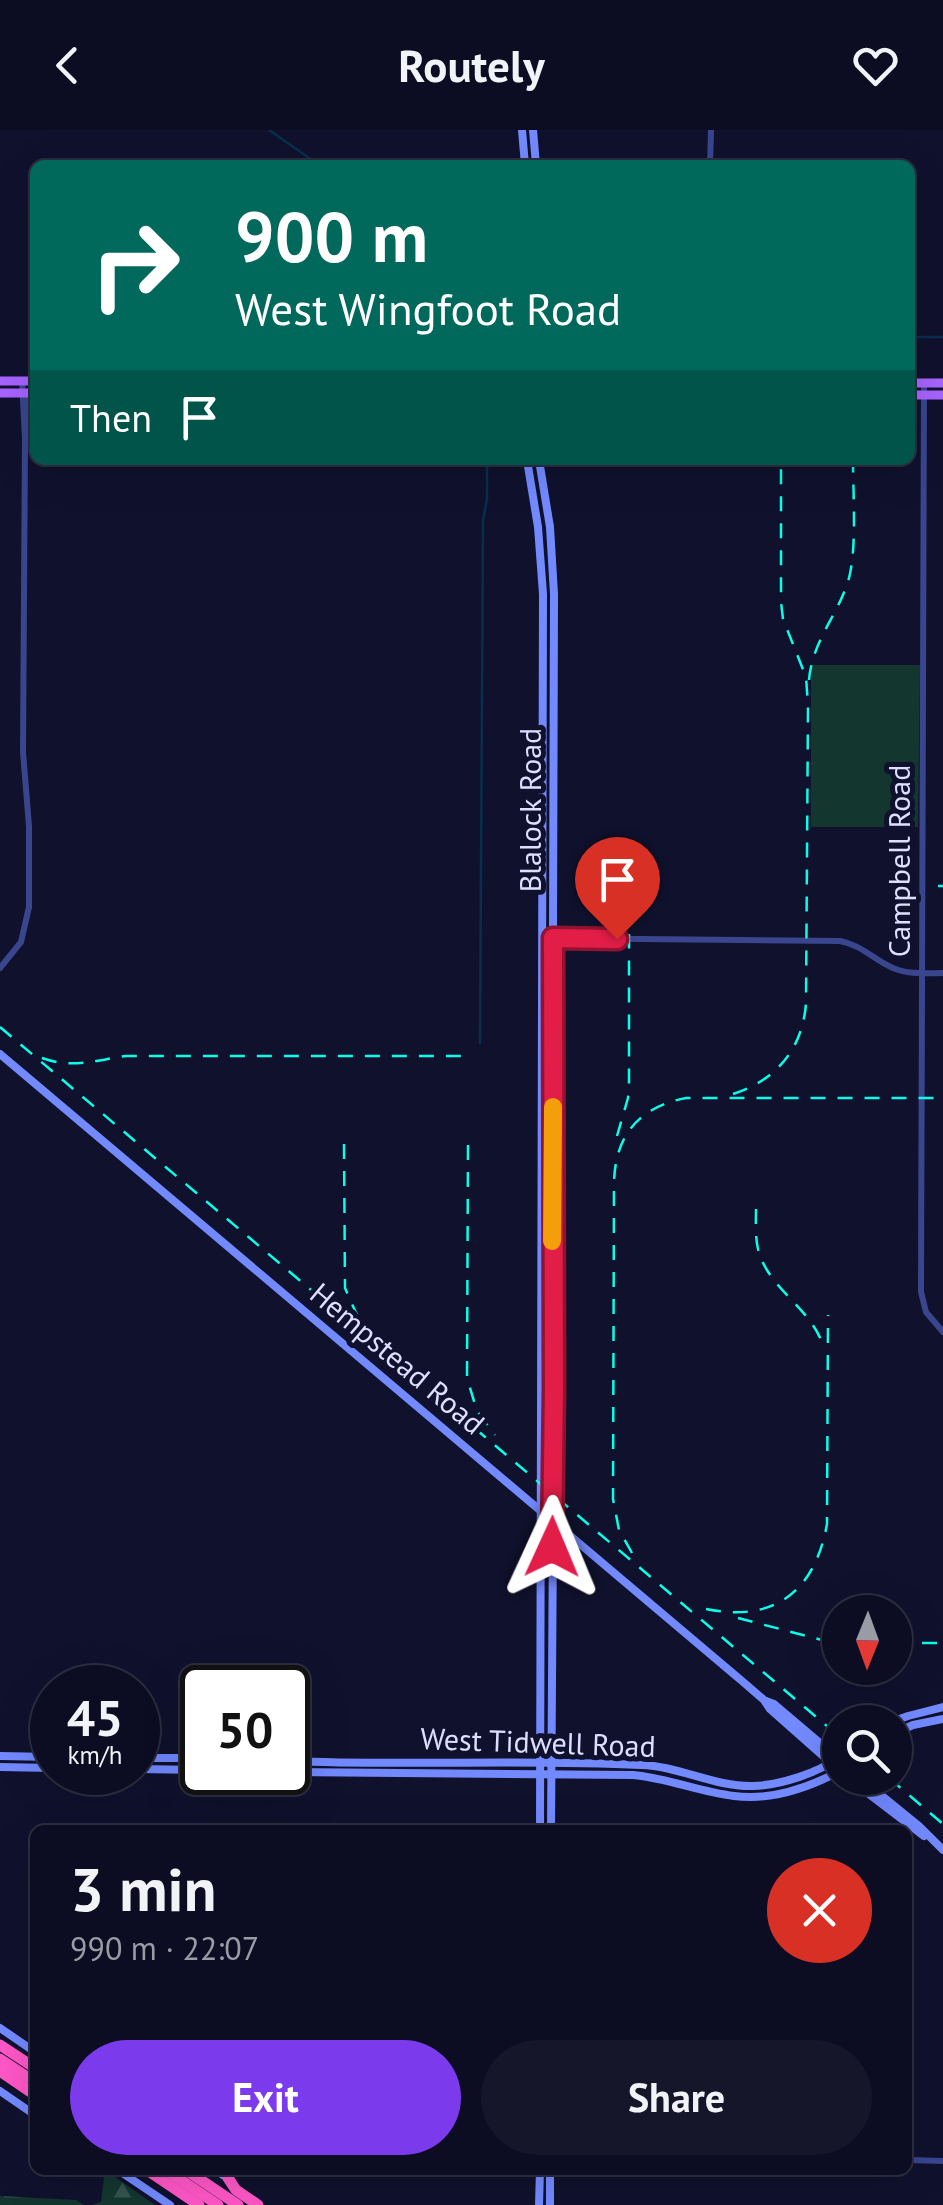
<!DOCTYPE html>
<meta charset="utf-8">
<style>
:root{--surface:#0c0d22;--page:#15162a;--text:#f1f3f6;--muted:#9a9ca5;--line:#2c2d40;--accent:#7c3aed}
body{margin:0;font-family:"PT Sans",sans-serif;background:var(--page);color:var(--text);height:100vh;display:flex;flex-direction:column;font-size:38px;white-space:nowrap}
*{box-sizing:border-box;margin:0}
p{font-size:32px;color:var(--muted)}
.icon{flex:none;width:55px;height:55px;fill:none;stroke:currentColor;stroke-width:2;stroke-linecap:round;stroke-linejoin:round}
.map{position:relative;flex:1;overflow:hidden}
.sheet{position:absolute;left:30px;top:1695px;width:882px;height:350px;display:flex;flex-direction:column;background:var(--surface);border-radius:15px;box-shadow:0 10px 40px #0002,0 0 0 2px var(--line)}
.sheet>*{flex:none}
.hud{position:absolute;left:30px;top:30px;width:885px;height:305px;border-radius:15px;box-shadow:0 10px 40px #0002,0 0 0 2px var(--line);background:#00695c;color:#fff;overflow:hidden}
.needle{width:65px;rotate:181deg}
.buttons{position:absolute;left:822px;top:1465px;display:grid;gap:20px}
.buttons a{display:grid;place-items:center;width:90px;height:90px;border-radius:50%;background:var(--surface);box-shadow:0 10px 40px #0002,0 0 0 2px var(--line);font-size:50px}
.speed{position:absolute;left:30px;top:1535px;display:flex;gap:20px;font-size:50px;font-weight:700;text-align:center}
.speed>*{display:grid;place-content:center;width:130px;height:130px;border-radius:50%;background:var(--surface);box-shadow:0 10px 40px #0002,0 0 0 2px var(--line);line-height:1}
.speed small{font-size:25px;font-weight:400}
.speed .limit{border:5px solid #111;border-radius:15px;background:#fff;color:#111}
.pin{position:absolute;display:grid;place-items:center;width:85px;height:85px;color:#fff;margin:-102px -42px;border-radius:50% 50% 50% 0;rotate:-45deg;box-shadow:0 0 10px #0007}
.pin .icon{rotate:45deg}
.me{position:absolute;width:110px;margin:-55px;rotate:1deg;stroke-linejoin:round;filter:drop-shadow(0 0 8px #0008)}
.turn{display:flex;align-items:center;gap:35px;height:210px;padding:0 40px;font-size:45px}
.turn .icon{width:130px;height:130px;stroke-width:2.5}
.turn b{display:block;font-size:70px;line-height:85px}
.then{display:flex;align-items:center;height:95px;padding:0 40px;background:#0003;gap:20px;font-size:38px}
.round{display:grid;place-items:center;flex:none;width:105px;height:105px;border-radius:52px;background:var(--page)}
.headline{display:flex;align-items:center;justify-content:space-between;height:170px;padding:0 40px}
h1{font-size:60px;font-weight:600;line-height:75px}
.action{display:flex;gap:20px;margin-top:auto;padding:20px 40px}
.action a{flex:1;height:115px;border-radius:60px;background:var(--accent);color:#fff;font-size:40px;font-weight:600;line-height:115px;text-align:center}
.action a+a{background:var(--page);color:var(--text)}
header{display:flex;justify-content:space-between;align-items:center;height:130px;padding:0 40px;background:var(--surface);font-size:45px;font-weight:600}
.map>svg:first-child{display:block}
.forest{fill:url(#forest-firs)}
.park{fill:#13372f}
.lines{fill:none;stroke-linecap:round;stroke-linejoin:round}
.stream{stroke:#082f4e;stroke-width:2.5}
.tertiary{stroke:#39468e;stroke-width:6}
.secondary{stroke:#738aff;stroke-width:8}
.primary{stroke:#a763ff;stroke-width:9}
.motorway{stroke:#ff57c7;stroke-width:11}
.rail{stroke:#08ffe9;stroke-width:2.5;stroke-dasharray:15 12;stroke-linecap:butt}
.route-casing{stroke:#92132f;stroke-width:25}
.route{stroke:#e11d48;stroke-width:18}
.slow{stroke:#f59e0b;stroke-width:18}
.labels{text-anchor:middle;stroke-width:10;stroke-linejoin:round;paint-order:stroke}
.street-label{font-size:30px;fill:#dcdfff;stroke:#10112d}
</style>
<header><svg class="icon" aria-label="back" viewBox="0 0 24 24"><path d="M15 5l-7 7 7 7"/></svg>Routely<svg class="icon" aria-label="heart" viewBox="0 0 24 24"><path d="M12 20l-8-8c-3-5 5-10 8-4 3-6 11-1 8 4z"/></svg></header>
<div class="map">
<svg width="943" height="2075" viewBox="0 0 943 2075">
<defs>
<pattern id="forest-firs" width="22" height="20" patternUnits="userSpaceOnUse" patternTransform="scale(2.5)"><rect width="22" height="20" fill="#13372f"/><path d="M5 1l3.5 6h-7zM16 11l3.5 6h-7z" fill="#35544e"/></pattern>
</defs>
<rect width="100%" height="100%" fill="#10112d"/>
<g class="forest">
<path d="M105,2040l50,35h-63l9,-3z"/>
<path d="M0,2066l76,4 8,5h-84z"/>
</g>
<path class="park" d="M811,535h109l-2,162h-107z"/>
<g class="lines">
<g class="stream">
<path d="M269,0l50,35"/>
<path d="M910,207h33"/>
<path d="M480,913l3,-523 4,-21v-39"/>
</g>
<g class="tertiary">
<path d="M710,35l1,-35"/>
<path d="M924,253l-3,909 5,20 17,20"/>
<path d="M26,308l3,-47"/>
<path d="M542,808l298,3c22,4 34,19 53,27 16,7 33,5 50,5"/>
<path d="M0,838l21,-26 8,-35v-81l-6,-74 2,-313 -3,-59"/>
<path d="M908,2030l35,1"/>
</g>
<g class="secondary">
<path d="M522,0l3,35"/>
<path d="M533,0l3,35"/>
<path d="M527,330l11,67 5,67 -3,1236"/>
<path d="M539,330l11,67 4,67 -2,673 2,122 -3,441"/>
<path d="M0,924l742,627 22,19 6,9 70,62"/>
<path d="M766,1571l8,3 66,56"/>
<path d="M891,1592l17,-6 35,-9"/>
<path d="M895,1603l18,-8 30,-6"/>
<path d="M0,1626l52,1"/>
<path d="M138,1628h64"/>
<path d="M288,1631c117,5 235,-2 353,4 38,1 73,22 112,21 29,-1 64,-13 87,-29"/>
<path d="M0,1637l52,1"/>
<path d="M138,1639l64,1"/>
<path d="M288,1642l345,3c35,3 66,17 101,21 37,5 74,-8 106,-25"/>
<path d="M848,1648l76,58"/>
<path d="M860,1648l59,48 24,24"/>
<path d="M0,1898l35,24"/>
<path d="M0,1961l35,24"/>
<path d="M118,2040l52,35"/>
<path d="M215,2040l16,10"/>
<path d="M539,2075l1,-35"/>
<path d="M550,2075v-35"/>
</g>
<g class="primary">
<path d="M0,251h35"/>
<path d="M910,253h33"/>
<path d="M0,263h35"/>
<path d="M910,265h33"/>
</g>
<g class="motorway">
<path d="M0,1915l35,23"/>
<path d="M0,1929l35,23"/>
<path d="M0,1941l35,24"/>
<path d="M147,2040l52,35"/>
<path d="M166,2040l52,35"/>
<path d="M186,2040l52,35"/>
<path d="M228,2048l8,12 22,15"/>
</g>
<g class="rail">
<path d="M809,550c3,-39 30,-66 40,-102 8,-31 4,-84 4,-118"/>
<path d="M938,756h5"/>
<path d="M0,897l840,710"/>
<path d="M42,928c30,11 54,2 84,-2h343"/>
<path d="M733,964c43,-14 69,-44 73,-90l2,-299 -2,-28 -23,-58 -2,-17v-142"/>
<path d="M617,1006l11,-38 1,-12v-152"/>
<path d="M344,1014l1,144 11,25 10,13"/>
<path d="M468,1015l-1,233 10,33 18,24"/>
<path d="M756,1079c0,13 -1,27 2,40 10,41 56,60 66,100"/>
<path d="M632,1423l-13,-23 -6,-31 1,-316c1,-48 25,-76 72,-85h257"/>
<path d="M706,1479c69,14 109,-18 121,-85l1,-209"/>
<path d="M738,1488l84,22 18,2"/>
<path d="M895,1513h48"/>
<path d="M889,1648l54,46"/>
</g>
</g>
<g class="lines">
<g class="route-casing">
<path id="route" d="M552,1417l2,-158 -1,-451 64,1"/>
</g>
<use href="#route" class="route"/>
<path class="slow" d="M552,1111l1,-134"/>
</g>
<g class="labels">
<g class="street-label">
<text transform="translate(531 680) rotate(-90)" y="10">Blalock Road</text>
<text transform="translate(900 731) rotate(-90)" y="10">Campbell Road</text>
<text transform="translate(397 1229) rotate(40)" y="10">Hempstead Road</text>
<text transform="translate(538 1613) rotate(2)" y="10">West Tidwell Road</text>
</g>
</g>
</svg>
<div class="buttons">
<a><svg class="needle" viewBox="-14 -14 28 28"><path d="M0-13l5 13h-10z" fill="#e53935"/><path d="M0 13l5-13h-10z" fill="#9a9ca5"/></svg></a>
<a><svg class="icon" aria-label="search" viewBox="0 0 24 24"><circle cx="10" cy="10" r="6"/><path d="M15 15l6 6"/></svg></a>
</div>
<div class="speed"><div>45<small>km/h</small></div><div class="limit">50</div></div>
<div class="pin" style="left:617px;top:809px;background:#d93025"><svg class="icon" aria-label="arrive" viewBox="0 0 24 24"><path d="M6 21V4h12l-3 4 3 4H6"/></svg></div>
<svg class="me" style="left:552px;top:1417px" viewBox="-20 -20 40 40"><path d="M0-17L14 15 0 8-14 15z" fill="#e11d48" stroke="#fff" stroke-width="4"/></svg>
<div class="hud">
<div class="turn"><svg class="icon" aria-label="right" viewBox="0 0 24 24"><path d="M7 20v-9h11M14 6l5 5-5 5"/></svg><div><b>900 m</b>West Wingfoot Road</div></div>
<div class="then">Then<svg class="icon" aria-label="arrive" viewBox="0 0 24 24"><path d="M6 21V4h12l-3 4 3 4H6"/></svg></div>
</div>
<section class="sheet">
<div class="headline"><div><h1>3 min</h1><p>990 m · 22:07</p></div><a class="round" style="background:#d93025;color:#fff"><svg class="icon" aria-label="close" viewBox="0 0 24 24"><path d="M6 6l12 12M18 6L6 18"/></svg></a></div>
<div class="action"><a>Exit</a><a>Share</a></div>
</section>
</div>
